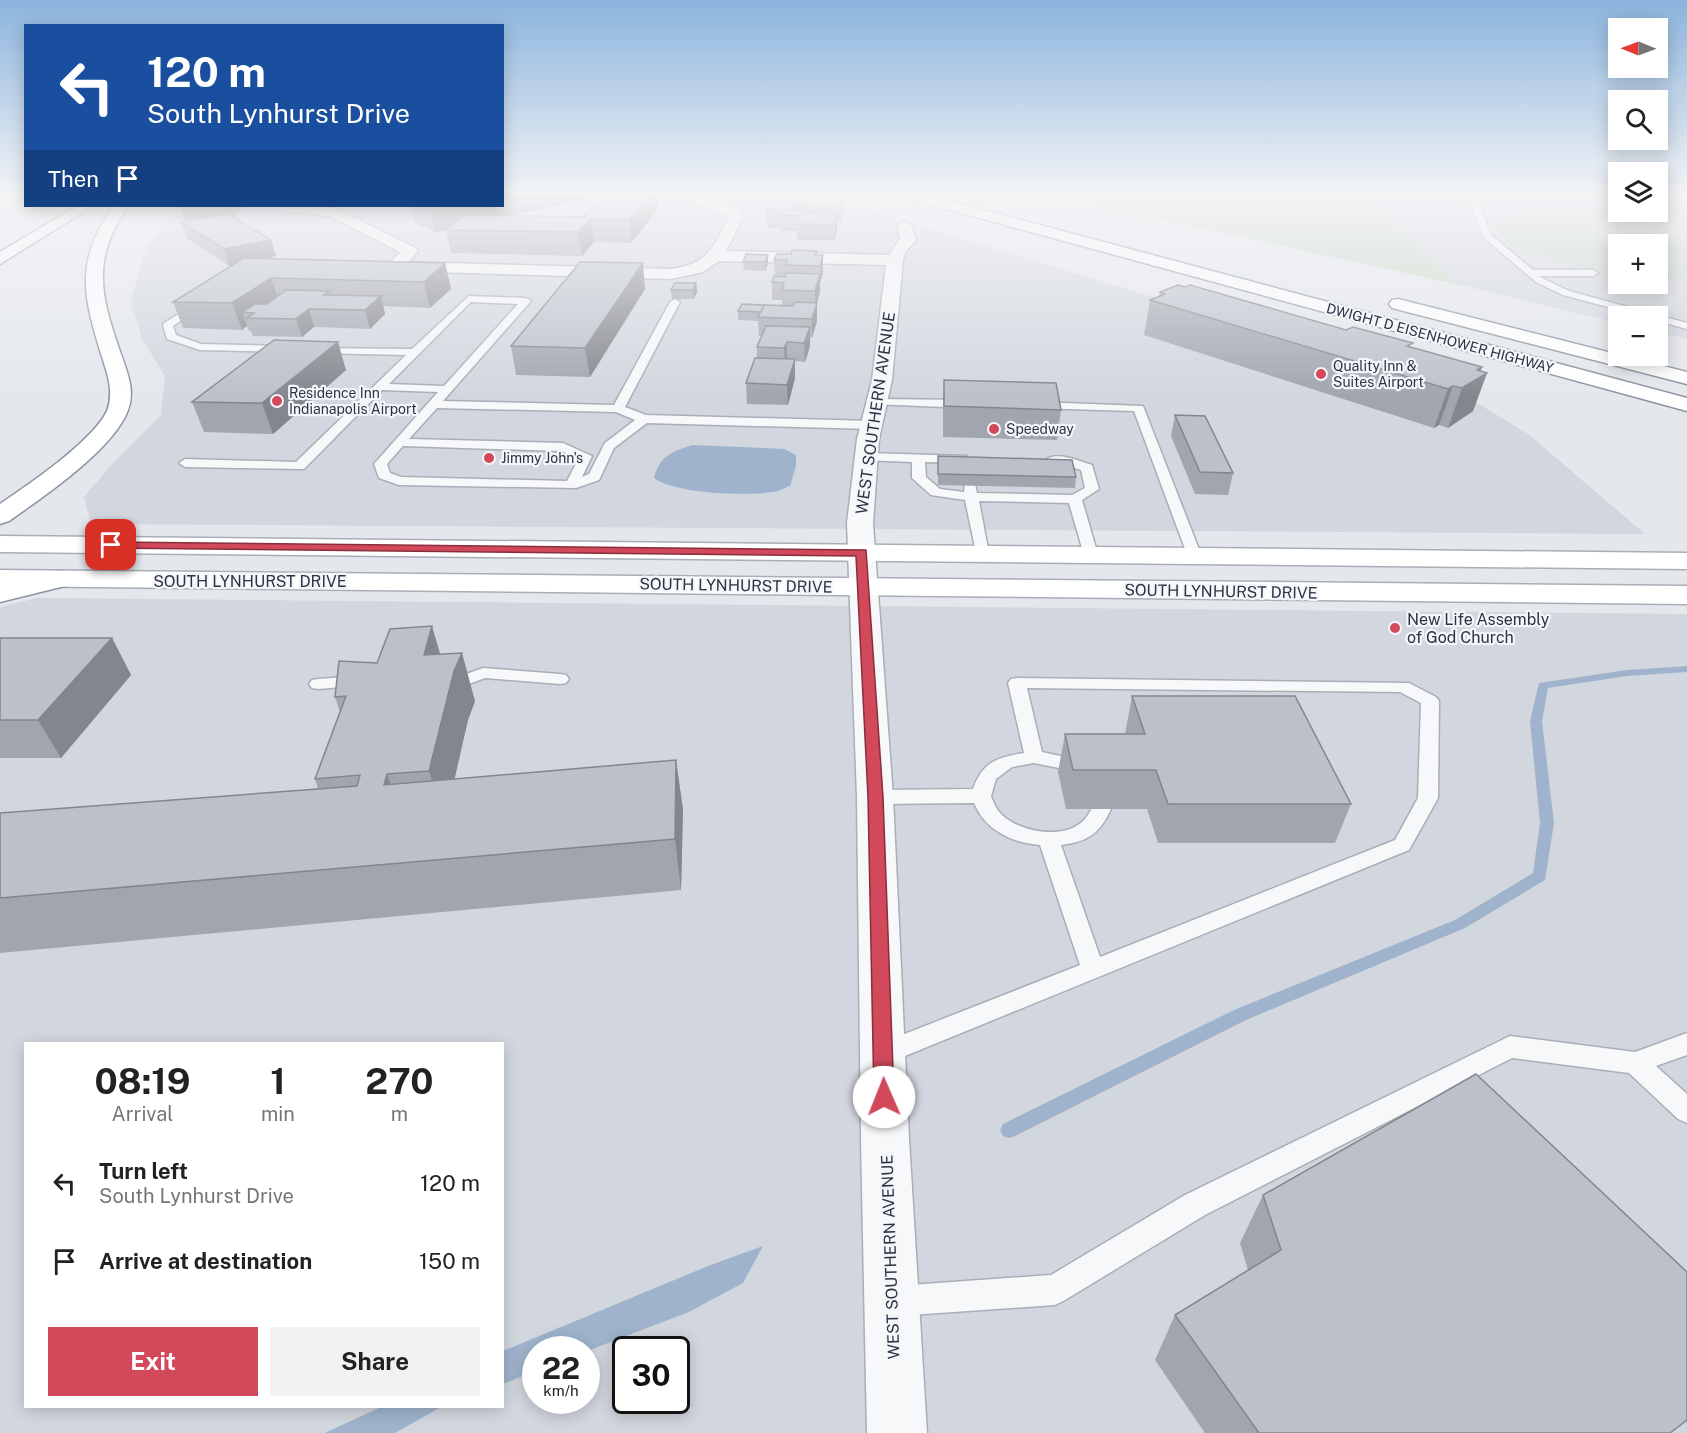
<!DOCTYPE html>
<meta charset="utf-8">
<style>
:root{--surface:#fff;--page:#f2f2f2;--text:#222;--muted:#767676;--accent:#d1495b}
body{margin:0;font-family:"Public Sans",sans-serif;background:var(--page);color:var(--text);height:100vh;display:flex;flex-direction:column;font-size:22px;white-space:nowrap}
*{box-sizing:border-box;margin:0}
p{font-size:20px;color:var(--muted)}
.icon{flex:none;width:33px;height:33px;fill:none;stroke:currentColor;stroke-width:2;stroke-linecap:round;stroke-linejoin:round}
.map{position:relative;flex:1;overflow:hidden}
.side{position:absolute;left:24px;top:1042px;width:480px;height:366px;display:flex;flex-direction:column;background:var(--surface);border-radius:0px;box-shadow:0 3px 15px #0003}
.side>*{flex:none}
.banner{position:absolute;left:24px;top:24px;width:480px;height:183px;border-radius:0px;box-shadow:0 3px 15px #0003;background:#1a4fa0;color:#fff;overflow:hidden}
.needle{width:39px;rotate:271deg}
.fabs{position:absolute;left:1608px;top:18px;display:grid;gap:12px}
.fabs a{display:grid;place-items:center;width:60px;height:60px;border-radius:0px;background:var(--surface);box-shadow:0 3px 15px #0003;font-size:30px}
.speed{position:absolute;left:522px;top:1336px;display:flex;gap:12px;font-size:30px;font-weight:700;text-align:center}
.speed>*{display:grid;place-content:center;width:78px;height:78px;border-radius:50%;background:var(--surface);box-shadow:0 3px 15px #0003;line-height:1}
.speed small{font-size:15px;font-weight:400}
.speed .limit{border:3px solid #111;border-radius:9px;background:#fff;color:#111}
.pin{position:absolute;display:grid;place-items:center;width:51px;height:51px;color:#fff;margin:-26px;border-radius:12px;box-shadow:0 3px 9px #0006}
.me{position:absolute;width:66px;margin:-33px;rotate:359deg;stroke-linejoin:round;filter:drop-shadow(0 0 4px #0008)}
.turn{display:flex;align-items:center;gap:21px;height:126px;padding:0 24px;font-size:27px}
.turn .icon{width:78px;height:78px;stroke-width:2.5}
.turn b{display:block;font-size:42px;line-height:51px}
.then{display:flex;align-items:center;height:57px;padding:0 24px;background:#0003;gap:12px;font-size:22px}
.eta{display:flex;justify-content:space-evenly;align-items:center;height:102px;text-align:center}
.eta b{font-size:36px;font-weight:700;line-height:42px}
.button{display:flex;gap:12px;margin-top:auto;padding:12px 24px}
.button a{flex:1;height:69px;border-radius:0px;background:var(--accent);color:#fff;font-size:24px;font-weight:700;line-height:69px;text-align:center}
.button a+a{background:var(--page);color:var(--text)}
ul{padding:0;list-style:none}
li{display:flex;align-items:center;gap:18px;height:78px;padding:0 24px}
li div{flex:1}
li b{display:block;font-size:22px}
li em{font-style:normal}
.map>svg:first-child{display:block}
.built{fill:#d2d6de;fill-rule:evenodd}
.green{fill:#c9d6c5}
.water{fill:#9fb4cc}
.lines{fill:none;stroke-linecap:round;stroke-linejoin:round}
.stream{fill:#9fb4cc;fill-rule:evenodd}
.lane-casing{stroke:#a9aeb7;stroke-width:3}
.street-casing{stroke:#a9aeb7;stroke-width:3}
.secondary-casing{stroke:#a9aeb7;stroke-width:3}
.highway-casing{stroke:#8b94a3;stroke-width:3}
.lane{fill:#f7f8fa;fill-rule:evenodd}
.street{fill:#f7f8fa;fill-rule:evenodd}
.secondary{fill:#fff;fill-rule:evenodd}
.highway{fill:#fff;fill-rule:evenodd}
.wall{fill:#a1a5ae}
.shaded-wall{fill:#83868d}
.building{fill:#bbc0ca;stroke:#83868d;stroke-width:1.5}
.route{fill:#d1495b;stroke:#882f3b;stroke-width:1.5}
.poi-dot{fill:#d1495b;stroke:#f4f6f9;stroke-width:2}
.labels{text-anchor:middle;stroke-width:4.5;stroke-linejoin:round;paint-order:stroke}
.far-street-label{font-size:14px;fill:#2b3445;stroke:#f4f6f9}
.far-poi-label{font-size:14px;fill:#2b3445;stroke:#f4f6f9;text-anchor:start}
.street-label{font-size:16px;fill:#2b3445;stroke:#f4f6f9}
.poi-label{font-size:16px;fill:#2b3445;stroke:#f4f6f9;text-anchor:start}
</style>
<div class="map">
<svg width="1687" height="1433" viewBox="0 0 1687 1433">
<rect width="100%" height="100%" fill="#e4e7ec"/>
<g class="built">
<path d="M503,196h318l25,7 571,175 57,23 54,33 117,100 -1554,-10 -7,-27 28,-33 49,-49 4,-39 -23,-37 -11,-36 15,-54 31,-43h325z"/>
<path d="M1365,196h253v16h40v-16h29v143l-29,-7v-16h-40v7l-158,-38zM1618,244h40v40h-40z"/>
<path d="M37,598l1650,16v819h-1687v-826zM26,1044h476v363h-476zM536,1350h50v51h-50zM626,1350h50v51h-50z"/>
</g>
<g class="green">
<path d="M1365,196l95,89 -401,-88z"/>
<path d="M1548,210h70v2l69,-2v69h-29v-35h-40v35c-24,0 -20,-7 -39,-13 -23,-8 -75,-14 -83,-40 13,-15 33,-15 52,-16z"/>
</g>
<g class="water">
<path d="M693,445l91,4 12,6v11l-6,20c-6,2 -12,6 -18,6 -28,4 -96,2 -118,-14 6,-23 19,-27 39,-33z"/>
<path d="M763,1246l-20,37 -54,29 -102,39 -51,-1 -1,21 -32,13v-33l205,-85z"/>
<path d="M381,1407h60l-46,26h-70z"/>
</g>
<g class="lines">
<path class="stream" d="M1687,666v6l-60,4 -79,12 -6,33 12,102 -9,57 -80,48 -219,92 -231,116 -6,2 -6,-2 -3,-6 3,-6 231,-114 221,-90 78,-47 7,-50 -10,-102 9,-38 88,-13z"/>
<g class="lane-casing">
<g id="lane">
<path d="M1463,196h8l9,10 11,29 42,35h60l5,3 -5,3h-54l3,2 27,13 118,32v6l-29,-8v-5h-16l-79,-21 -27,-13 -52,-44 -12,-31z"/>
<path d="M469,296l57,2 5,3 -88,100 171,4 56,-103 5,-3 5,3 -55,105 21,8 225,6 6,4 -6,4 -224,-6 -33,25 -15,32 -23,8 -177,-3 -20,-7 -5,-14 64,-72 -56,-2 -78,79 -119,-2 -6,-4 6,-4 111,3 110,-107 -90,-2 -5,-3 1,-2 100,1zM471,302l47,2 -74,82 -55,-2zM437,408l179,4 19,8 -30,23 -16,31 -7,3 10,-21 -29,-13 -154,-4zM403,446l158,5 18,7 -12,23 -166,-4 -11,-4 -3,-9z"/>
<path d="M198,302l3,1v4l-28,19 3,9 25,9 84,2 5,3 -5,3 -85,-2 -33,-11 -4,-14 1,-2z"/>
<path d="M876,399l92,1 6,4 -6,4 -96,-4 -2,-2z"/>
<path d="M1037,402l106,4 59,151 -2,3h-10l-2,-3 -54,-146 -101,-3v-4z"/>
<path d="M867,453l100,3 1,3 -6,4 -37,-1 1,15 14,12 24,3 1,-8h10l2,9 95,2 13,-7 -4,-18 -16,-5h-15l-6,-4c12,-11 34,0 48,4l7,24 -17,11 16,55 -7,4 -7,-4 -15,-52 -90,-2 10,53 -2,3h-10l-12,-57 -34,-5 -19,-17v-16l-50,-2 -1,-3z"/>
<path d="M483,668l77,6 6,1 3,4 -3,4 -6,1 -75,-6 -38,14 -6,-1 -3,-4 3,-4z"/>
<path d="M361,676l6,1 3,4 -3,4 -49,4 -6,-1 -3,-4 3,-4 6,-1z"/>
<path d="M1017,678l392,5 27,14 3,4 -1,97 -29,52 -526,215 -9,-3 -3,-8 3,-8 206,-81 -40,-120c-28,-2 -55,-15 -66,-42l-99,1 -7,-2 -3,-5 3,-5 7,-2 98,-1c9,-27 25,-32 51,-36l-16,-70 3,-4zM1027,688l373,4 21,11 -3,95 -23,42 -295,117 -39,-112c27,-3 39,-12 50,-36l-3,-5 -7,-2 -7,2c-5,9 -8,17 -18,22 -21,13 -65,4 -79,-17 -3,-4 -4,-9 -6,-13l5,-17 16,-12 22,-4 25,5 21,10 7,-1 3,-5c-10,-15 -32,-16 -48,-20z"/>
<path d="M1687,1033v22l-31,11 31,28v29l-9,-4 -49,-46 -117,-15 -307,157 -140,85 -10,5 -159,11 -11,-4 -4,-11 4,-11 11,-4 155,-11 134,-80 325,-159 125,16z"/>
</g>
</g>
<g class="street-casing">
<path id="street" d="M677,196h22l39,13 6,7 -18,35 163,4 11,-16 -3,-14 7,-4 7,4 5,15 -10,11 -3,9 -11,120 -13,59 -6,84 20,274 16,342 18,294h-60l-6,-294 -4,-342 -10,-274 10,-84 15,-59 14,-115 -167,-4 -16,11 -32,7 -276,-8 -8,-5 13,-14 -71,-36 -50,-6 -7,-4h40l25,3 79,39 2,3 -9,11 262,7c37,-5 43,-22 58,-52z"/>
</g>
<g class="secondary-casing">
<g id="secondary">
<path d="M0,536l1687,17v16l-1687,-17z"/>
<path d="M0,570l1687,16v18l-1687,-18z"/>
</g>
</g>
<g class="highway-casing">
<g id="highway">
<path d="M908,196h24l755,202v13l-777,-212z"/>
<path d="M77,206h16l-93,58v-12z"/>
<path d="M114,206h14c-38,55 -27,91 -6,151 6,17 13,35 6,53 -14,39 -85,87 -119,111l-9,3v-20c28,-19 93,-63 107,-93 7,-18 1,-36 -5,-54 -19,-61 -28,-97 12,-151z"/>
<path d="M1398,299l289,73v12l-295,-76 -3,-4 3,-4z"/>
<path d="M59,571l10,2 4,6 -4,6 -69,17v-18z"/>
</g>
</g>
<use href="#lane" class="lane"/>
<use href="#street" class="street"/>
<use href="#secondary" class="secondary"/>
<use href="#highway" class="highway"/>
</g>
<g class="wall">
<path d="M808,196h24v4h11l-1,22h-5v8l-2,10h-38v-9h-16v-3h-14v-16l25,-3v-5l15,-4z"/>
<path d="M179,206h64l-9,12 42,38 -11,3 180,4 6,26 -21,19 -47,-2 2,8 -15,15 -56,-2 -12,10 -49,-1 -2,-5h-2l-2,-5 -5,4 -59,-2 -10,-26 60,-37 -4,1 -42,-28 -6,-16 4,-1z"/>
<path d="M411,206h91l8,10 74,1 75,-9 -28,35 -37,-1 -12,14 -131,-3 -5,-24 -11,3 -20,-9z"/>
<path d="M768,255v8l-3,8 -21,-1 -1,-8z"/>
<path d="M817,255h6v17l-3,11v8l-3,12v18l-5,17 -2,-1v9l-5,16 -10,-1v17l-7,27 -41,-1 -1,-21 11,-25v-11l5,-11h-3l-1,-15 -20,-1v-9l44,-6v-5h-10v-18l3,-5 -1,-17z"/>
<path d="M696,283l1,9 -3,7h-22l-1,-9z"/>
<path d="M645,289l-55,88 -74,-2 -5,-29z"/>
<path d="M1160,292l186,38 65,17 76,26 -14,38 -25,17 -9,-3 -5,3 -290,-93 6,-35 9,-4z"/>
<path d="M346,370l-73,64 -69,-2 -12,-30z"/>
<path d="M944,380l117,30 -4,30 -114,-3v-27z"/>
<path d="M1175,415l58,58 -5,22 -33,-1 -24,-58z"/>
<path d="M938,456l138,21 -1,11 -137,-3z"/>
<path d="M0,638h112l19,37 -70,83h-61z"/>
<path d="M440,654l35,47 -7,19 -14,59 222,-19 7,50 -2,80 -681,63v-140l318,-24 -3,-10 25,-67 -5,-15 42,-34z"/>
<path d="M1132,696l219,108 -16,39h-177l-11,-34h-81l-8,-37 7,-38h60z"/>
<path d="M1263,1195l407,238h-465l-50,-73 20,-45 73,-45 -8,-27z"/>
</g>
<g class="shaded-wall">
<path d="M502,196h99l-166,36 -5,-23 17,-3h55z"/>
<path d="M648,196h9l2,12 -28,35 -2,-23z"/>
<path d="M843,200v15l-1,7v-15z"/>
<path d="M179,206h64l-12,17 -44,3z"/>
<path d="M837,214v16l-2,10v-15z"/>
<path d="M591,219l3,23 -12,14 -4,-24z"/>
<path d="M271,240l5,16 -47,10 -5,-17z"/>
<path d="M768,255v8l-3,8v-9z"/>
<path d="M823,255v17l-3,11v-17z"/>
<path d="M445,263l6,26 -21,19 -6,-26z"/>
<path d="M643,263l2,26 -55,88 -5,-29z"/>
<path d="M820,274v17l-3,12v18l-5,17v-19l3,-12v-16z"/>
<path d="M271,278l9,26 -26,9 -12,-1 5,14 -5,4 -10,-27z"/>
<path d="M696,283l1,9 -3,7 -1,-9z"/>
<path d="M381,296l4,18 -15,15 -5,-19z"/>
<path d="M309,309l5,18 -12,10 -6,-18z"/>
<path d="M810,327v19l-5,16 -1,-19z"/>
<path d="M338,342l8,28 -73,64 -11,-31z"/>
<path d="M787,342v19l-2,6 -1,-19z"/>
<path d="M795,359v19l-7,27 -1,-20z"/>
<path d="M1482,367l-4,12 9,-6 -14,38 -25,17 14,-40 15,-18z"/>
<path d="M1453,386l-14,39 -5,3 14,-39z"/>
<path d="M432,626l14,48 -22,-19z"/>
<path d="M112,638l19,37 -70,83 -23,-38z"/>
<path d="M462,653l13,48 -7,19 -23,101 -16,-50 25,-100z"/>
<path d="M676,760l7,50 -2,80 -6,-51z"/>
<path d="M387,774l18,50 -21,-39z"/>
</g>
<g class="building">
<path d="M603,196h45l-19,24 -38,-1 -13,13 -132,-2 18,-15 120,2z"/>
<path d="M808,196h22l-1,4h14l-1,7 -50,-3 1,-5 14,1z"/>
<path d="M422,206h25l-17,3z"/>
<path d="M768,209l35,1 -1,3 35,1 -2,11 -38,-1 2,-8 -18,-1 1,-3h-15z"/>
<path d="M227,214l44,26 -47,9 -43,-27z"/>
<path d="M792,250l25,1 -2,4h8l-3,11 -35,-1 2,-5h-13l3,-6h14z"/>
<path d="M746,254l22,1 -3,7h-22z"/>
<path d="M244,258l201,5 -21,19 -153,-4 -39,25 -59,-1z"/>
<path d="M580,262l63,1 -58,85 -74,-2z"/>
<path d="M786,273l34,1 -5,17 -33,-1 2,-7 -12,-1 2,-6 11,1z"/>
<path d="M675,283h21l-3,7h-22z"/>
<path d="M1178,285l7,2 5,-2 156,45 7,-3 60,16 -6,3 75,21 -5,3 10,3 -25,15 -9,-2 -5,3 -298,-89 15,-6 -5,-2z"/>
<path d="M286,290l43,1 -5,4 57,1 -16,14 -56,-1 -13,10 -49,-1 7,-5 -12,-1 13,-8h12z"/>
<path d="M795,302l22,1 -5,16 -54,-2 6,-12 29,1z"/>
<path d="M742,304l22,1 -3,7 -23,-1z"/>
<path d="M766,326l44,1 -6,16 -17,-1 -3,6 -27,-1z"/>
<path d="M274,340l64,2 -76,61 -70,-1z"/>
<path d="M755,358l40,1 -8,26 -41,-2z"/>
<path d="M944,380l112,3 5,27 -117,-4z"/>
<path d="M1175,415l30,1 28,57 -33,-1z"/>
<path d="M938,456l134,4 4,17 -138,-3z"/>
<path d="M432,626l-8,29 38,-2 -8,18 -25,100 -42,3 -3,11 292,-25 -1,79 -675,59v-85l357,-27 3,-11 -45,4 31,-83 -11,1 4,-36 38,2 13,-34z"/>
<path d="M0,638h112l-74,82h-38z"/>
<path d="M1132,696h163l56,108h-183l-12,-34h-83l-8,-36h80z"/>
<path d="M1476,1074l211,198v148l-17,13h-411l-84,-118 106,-65 -18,-55z"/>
</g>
<linearGradient id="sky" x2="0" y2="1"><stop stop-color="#8bb4dd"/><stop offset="0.49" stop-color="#f3f4f6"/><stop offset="1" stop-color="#f3f4f6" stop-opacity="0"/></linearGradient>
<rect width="1687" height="397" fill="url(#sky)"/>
<path class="route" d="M111,542l755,8 17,247 11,300 -3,6 -7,2 -7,-2 -3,-6 -6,-300 -12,-241 -749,-8 -2,-3z"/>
<g class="poi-dot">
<circle cx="1321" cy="374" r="6"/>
<circle cx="277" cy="401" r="6"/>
<circle cx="994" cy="429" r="6"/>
<circle cx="489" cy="458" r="6"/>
<circle cx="1395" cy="628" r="6"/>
</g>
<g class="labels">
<g class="far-street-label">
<text transform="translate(1440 338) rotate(15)" y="5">DWIGHT D EISENHOWER HIGHWAY</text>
</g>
<g class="far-poi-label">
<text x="1333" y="371">Quality Inn &amp;<tspan x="1333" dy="16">Suites Airport</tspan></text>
<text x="289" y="398">Residence Inn<tspan x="289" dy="16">Indianapolis Airport</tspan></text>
<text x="1006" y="434">Speedway</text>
<text x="501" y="463">Jimmy John's</text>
</g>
<g class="street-label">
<text transform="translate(875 413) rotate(-82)" y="6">WEST SOUTHERN AVENUE</text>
<text x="250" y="587">SOUTH LYNHURST DRIVE</text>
<text transform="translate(736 585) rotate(1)" y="6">SOUTH LYNHURST DRIVE</text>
<text transform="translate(1221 591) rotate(1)" y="6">SOUTH LYNHURST DRIVE</text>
<text transform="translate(890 1257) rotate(-92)" y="6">WEST SOUTHERN AVENUE</text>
</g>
<g class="poi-label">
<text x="1407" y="625">New Life Assembly<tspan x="1407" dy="18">of God Church</tspan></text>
</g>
</g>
</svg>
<div class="fabs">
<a><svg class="needle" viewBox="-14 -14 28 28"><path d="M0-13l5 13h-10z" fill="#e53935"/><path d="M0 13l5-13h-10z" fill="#767676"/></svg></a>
<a><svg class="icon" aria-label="search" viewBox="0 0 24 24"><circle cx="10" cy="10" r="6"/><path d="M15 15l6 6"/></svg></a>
<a><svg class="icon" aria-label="layers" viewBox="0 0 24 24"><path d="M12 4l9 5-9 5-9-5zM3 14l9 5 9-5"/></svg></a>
<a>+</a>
<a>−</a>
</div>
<div class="speed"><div>22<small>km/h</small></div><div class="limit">30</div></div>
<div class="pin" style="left:111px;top:545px;background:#d93025"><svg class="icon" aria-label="arrive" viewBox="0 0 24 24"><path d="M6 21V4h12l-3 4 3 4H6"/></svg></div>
<svg class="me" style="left:884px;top:1097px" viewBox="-20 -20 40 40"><circle r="19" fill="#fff"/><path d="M0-13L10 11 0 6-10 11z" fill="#d1495b"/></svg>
<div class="banner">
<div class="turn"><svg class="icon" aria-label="left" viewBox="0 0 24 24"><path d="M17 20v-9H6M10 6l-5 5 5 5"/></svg><div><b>120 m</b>South Lynhurst Drive</div></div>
<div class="then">Then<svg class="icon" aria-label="arrive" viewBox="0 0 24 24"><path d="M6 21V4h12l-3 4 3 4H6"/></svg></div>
</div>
<section class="side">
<div class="eta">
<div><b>08:19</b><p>Arrival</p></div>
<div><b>1</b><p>min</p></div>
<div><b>270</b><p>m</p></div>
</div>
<ul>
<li><svg class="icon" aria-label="left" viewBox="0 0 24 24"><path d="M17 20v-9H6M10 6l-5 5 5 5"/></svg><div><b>Turn left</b><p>South Lynhurst Drive</p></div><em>120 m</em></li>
<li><svg class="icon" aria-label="arrive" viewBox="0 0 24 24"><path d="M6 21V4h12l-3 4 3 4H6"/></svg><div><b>Arrive at destination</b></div><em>150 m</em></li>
</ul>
<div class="button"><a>Exit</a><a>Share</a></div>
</section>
</div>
